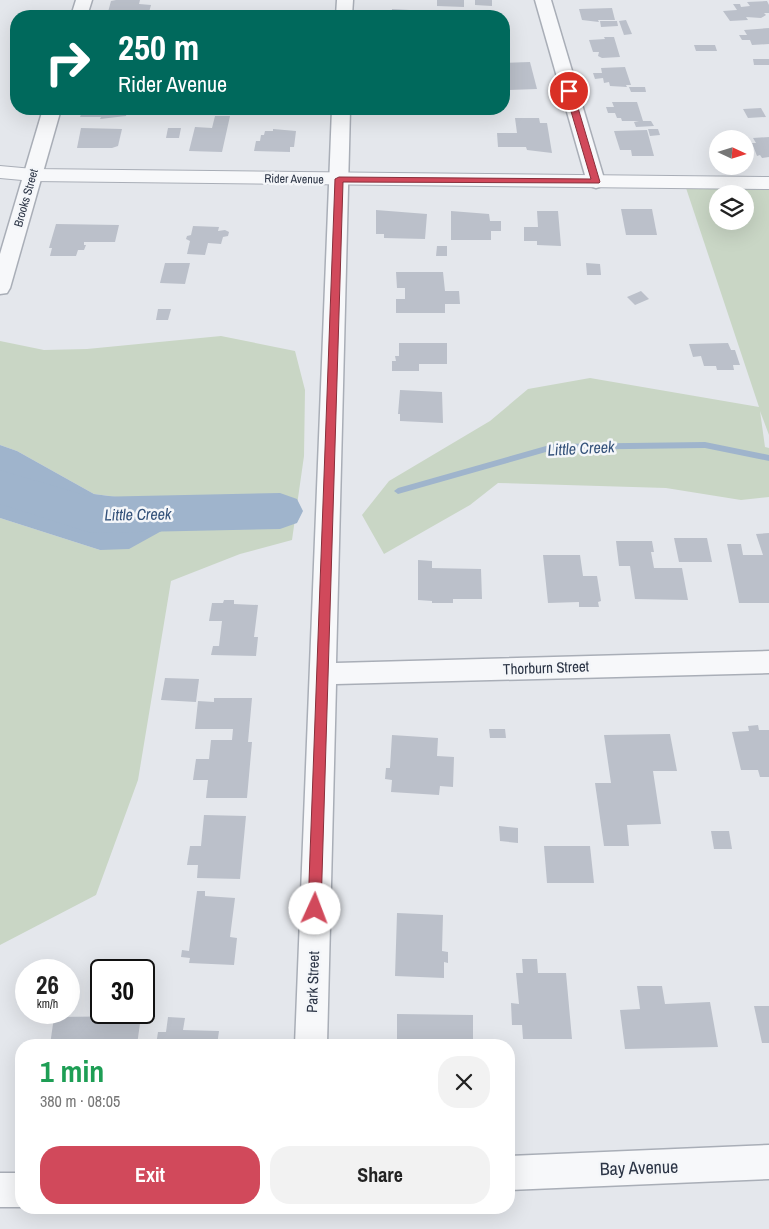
<!DOCTYPE html>
<meta charset="utf-8">
<style>
:root{--surface:#fff;--page:#f2f2f2;--text:#222;--muted:#767676;--accent:#d1495b}
body{margin:0;font-family:"Archivo Narrow",sans-serif;background:var(--page);color:var(--text);height:100vh;display:flex;flex-direction:column;font-size:19px;white-space:nowrap}
*{box-sizing:border-box;margin:0}
p{font-size:16px;color:var(--muted)}
.icon{flex:none;width:28px;height:28px;fill:none;stroke:currentColor;stroke-width:2;stroke-linecap:round;stroke-linejoin:round}
.map{position:relative;flex:1;overflow:hidden}
.side{position:absolute;left:15px;top:1039px;width:500px;height:175px;display:flex;flex-direction:column;background:var(--surface);border-radius:20px;box-shadow:0 5px 20px #0002}
.side>*{flex:none}
.top-card{position:absolute;left:10px;top:10px;width:500px;height:105px;border-radius:20px;box-shadow:0 5px 20px #0002;background:#00695c;color:#fff;overflow:hidden}
.needle{width:32px;rotate:94deg}
.controls{position:absolute;left:709px;top:130px;display:grid;gap:10px}
.controls a{display:grid;place-items:center;width:45px;height:45px;border-radius:50%;background:var(--surface);box-shadow:0 5px 20px #0002;font-size:25px}
.speed{position:absolute;left:15px;top:959px;display:flex;gap:10px;font-size:25px;font-weight:700;text-align:center}
.speed>*{display:grid;place-content:center;width:65px;height:65px;border-radius:50%;background:var(--surface);box-shadow:0 5px 20px #0002;line-height:1}
.speed small{font-size:12px;font-weight:400}
.speed .limit{border:2px solid #111;border-radius:8px;background:#fff;color:#111}
.pin{position:absolute;display:grid;place-items:center;width:42px;height:42px;color:#fff;margin:-21px;border:2px solid #fff;border-radius:50%;box-shadow:0 1px 5px #0007}
.me{position:absolute;width:55px;margin:-28px;rotate:2deg;stroke-linejoin:round;filter:drop-shadow(0 0 4px #0008)}
.turn{display:flex;align-items:center;gap:18px;height:105px;padding:0 25px;font-size:22px}
.turn .icon{width:65px;height:65px;stroke-width:2.5}
.turn b{display:block;font-size:35px;line-height:42px}
.round{display:grid;place-items:center;flex:none;width:52px;height:52px;border-radius:20px;background:var(--page)}
.head{display:flex;align-items:center;justify-content:space-between;height:85px;padding:0 25px}
h1{font-size:30px;font-weight:800;line-height:38px;color:#1e9e55}
.primary-button{display:flex;gap:10px;margin-top:auto;padding:10px 25px}
.primary-button a{flex:1;height:58px;border-radius:20px;background:var(--accent);color:#fff;font-size:20px;font-weight:800;line-height:58px;text-align:center}
.primary-button a+a{background:var(--page);color:var(--text)}
.map>svg:first-child{display:block}
.green{fill:#c9d6c5;fill-rule:evenodd}
.water{fill:#9fb4cc}
.lines{fill:none;stroke-linecap:round;stroke-linejoin:round}
.stream{fill:#9fb4cc;fill-rule:evenodd}
.river{fill:#9fb4cc;fill-rule:evenodd}
.building{fill:#bbc0ca}
.minor-casing{stroke:#a9aeb7;stroke-width:3}
.tertiary-casing{stroke:#a9aeb7;stroke-width:2}
.minor{fill:#f7f8fa;fill-rule:evenodd}
.tertiary{fill:#f7f8fa;fill-rule:evenodd}
.route{fill:#d1495b;stroke:#882f3b}
.labels{text-anchor:middle;stroke-width:5;stroke-linejoin:round;paint-order:stroke}
.far-street-label{font-size:12px;fill:#2b3445;stroke:#f4f6f9}
.street-label{font-size:15px;fill:#2b3445;stroke:#f4f6f9}
.water-label{font-size:16px;font-style:italic;fill:#34527a;stroke:#f4f6f9}
.near-street-label{font-size:18px;fill:#2b3445;stroke:#f4f6f9}
</style>
<div class="map">
<svg width="769" height="1229" viewBox="0 0 769 1229">
<rect width="100%" height="100%" fill="#e4e7ec"/>
<g class="green">
<path d="M686,188h83v247l-9,-24 5,36 4,1v49l-28,3 -75,-12 -168,-5 -28,22 -86,49 -22,-39 27,-34 101,-60 38,-32 62,-11 169,29zM718,194h27v27h-27z"/>
<path d="M221,336l74,15 10,39 -1,66 -12,84 -52,14 -69,27 -33,199 -42,115 -96,50v-427l100,32 77,-45 -83,-11 -77,-43 -17,-6v-104l44,9 43,-1z"/>
</g>
<path class="water" d="M0,445l17,6 77,43 83,11 -1,18 -47,26 -29,1 -100,-32z"/>
<g class="lines">
<path class="stream" d="M705,442l64,13v6l-64,-13 -152,2 -155,44 -4,-3 4,-3 155,-44z"/>
<path class="river" d="M0,470l91,27 189,-4 17,6 6,12 -6,12 -17,6 -189,4 -91,-29z"/>
</g>
<g class="building">
<path d="M116,0h24l-1,4 12,1 -3,11h-13l1,-3 -28,-1 3,-11z"/>
<path d="M437,0h27v7l-27,-1z"/>
<path d="M475,0h17v6l-17,-1z"/>
<path d="M767,1l2,4v8h-5l2,2 -5,3 -15,-1 2,3 -18,1 -7,-10 14,-1 -4,-6h7l1,3 9,-1 -3,-4z"/>
<path d="M612,8l3,12h-17l1,2 -17,-2 -3,-11z"/>
<path d="M392,9l72,4v3h-96l1,-6 23,1z"/>
<path d="M258,13h41v3h-50v-2z"/>
<path d="M626,20l6,14 -8,1 -5,-14z"/>
<path d="M600,21h17l1,5 -17,1z"/>
<path d="M769,28v16l-17,1 -2,-5h-8l-3,-5h8l-3,-5z"/>
<path d="M604,37h10l6,20 -18,1 -4,-2 1,-4h-6l-4,-12 16,-1z"/>
<path d="M694,45h21l2,6h-21z"/>
<path d="M753,59h16v6h-15z"/>
<path d="M530,62l7,27 -28,1 -5,-27z"/>
<path d="M625,67l6,18h-5l1,2 -17,-1 -1,-4 -5,1 -1,-5 -8,1 -2,-6h9l-1,-5z"/>
<path d="M629,87h16l1,5h-15z"/>
<path d="M612,102h25l6,19h8l3,5 -18,1 -2,-5 5,-1h-17l-1,-3h-4l-2,-5h-7l-2,-6h8z"/>
<path d="M761,108l5,9 -18,1 -5,-9z"/>
<path d="M83,109h39v2h5l-1,5 -26,3 1,-2h-21z"/>
<path d="M215,116h15l-8,36 -33,-1 6,-24 17,1z"/>
<path d="M515,118h24l1,5h7l5,30 -25,-3 -1,-3h-28l-1,-14h20z"/>
<path d="M81,128l41,1 -4,17 -6,2h-35z"/>
<path d="M168,128h13l-2,10h-13z"/>
<path d="M273,129l23,2 -2,16h-4v5l-36,-1 2,-10h4l1,-6h3l1,-4h8z"/>
<path d="M648,129h10l2,6 -10,1z"/>
<path d="M647,130l7,26h-22l-1,-6h-11l-6,-19z"/>
<path d="M769,137v20l-7,1 -2,-3 -3,1 -5,-13h4l-3,-5z"/>
<path d="M621,209h31l5,26h-31z"/>
<path d="M376,210l51,4 -2,25 -41,-1v-4h-8z"/>
<path d="M451,211l38,3 1,7h11v10h-10v9h-40z"/>
<path d="M537,211h21l3,35 -24,-1v-4h-13v-14h14z"/>
<path d="M56,224l63,1 -4,17h-31v3h2l-2,5h-6l-2,6h-26l2,-8h-3z"/>
<path d="M193,226l26,1 -1,4 7,-1 4,2 -1,4 -5,1 -2,7 -13,-1 -3,12 -18,-1 3,-13 -4,-2 1,-3 4,-1z"/>
<path d="M437,246h10v10h-11z"/>
<path d="M165,263h25l-5,21 -25,-1z"/>
<path d="M586,263l14,1 1,11h-14z"/>
<path d="M396,272h47l2,19h14l1,13h-15v9h-49v-14h9v-11h-8z"/>
<path d="M641,291l8,8 -14,6 -8,-8z"/>
<path d="M158,309h13l-3,11h-12z"/>
<path d="M399,343h48v21h-28v7h-27v-10h4l-1,-5h4z"/>
<path d="M728,343l3,7h4l5,15h-7l1,5h-17l-1,-4h-12l-3,-10 -8,1 -4,-13z"/>
<path d="M400,390l42,2 1,31 -43,-2v-7h-2z"/>
<path d="M769,533v70h-30l-12,-59h14l2,11h20l-7,-21z"/>
<path d="M674,538h33l5,24h-33z"/>
<path d="M616,541h36l2,11h-3l3,16h28l6,32 -53,-1 -5,-33h-11z"/>
<path d="M543,555h37l3,21h14l4,25 -3,1 1,5h-20v-5l-31,1z"/>
<path d="M418,560l14,1v7l49,1 1,30h-29v4h-21v-2l-14,-1z"/>
<path d="M224,600h10v4l24,1 -4,32h4l-2,19 -45,-1 2,-9h6l3,-25h-13l3,-18h11z"/>
<path d="M165,678l34,1 -3,23 -35,-2z"/>
<path d="M214,698h38l-4,44h4l-5,56h-41l2,-18h-15l3,-21h13l2,-19h21l1,-11h-38l3,-28 16,1z"/>
<path d="M758,725l1,5h10v47h-9l-2,-7h-17l-9,-38 17,-1 -1,-5z"/>
<path d="M489,729h16l1,9h-16z"/>
<path d="M670,734l7,37h-24l8,53 -34,1 2,21h-25l-9,-63h16l-7,-48z"/>
<path d="M392,735l46,3 -1,18 17,1 -1,30 -13,-1 -1,9 -48,-3 1,-12 -7,-1 1,-11h4z"/>
<path d="M204,815l42,1 -6,63 -43,-1 1,-13h-11l3,-19h11z"/>
<path d="M499,826l19,2v15l-18,-2z"/>
<path d="M711,831h18l3,18h-18z"/>
<path d="M544,846h46l4,37h-47z"/>
<path d="M197,891h8v5l30,2 -5,39 7,1 -3,27 -45,-2 1,-5 -9,-1 1,-7 7,1z"/>
<path d="M397,913l46,2 -1,36 6,1v11l-4,-1v16l-49,-2z"/>
<path d="M522,959h15l1,14h28l6,66h-49l-1,-14h-10l-1,-22 8,1 -3,-31h7z"/>
<path d="M637,986h25l3,18 45,-2 8,45 -93,2 -5,-39 20,-1z"/>
<path d="M754,1006h15v37h-7z"/>
<path d="M397,1014l76,1v30h-76z"/>
<path d="M141,1016l-4,29h-87l4,-28z"/>
<path d="M168,1017l17,1 -2,12 36,1 -2,14h-61l2,-13h8z"/>
</g>
<g class="lines">
<g class="minor-casing">
<g id="minor">
<path d="M76,0h16l-5,16h-16z"/>
<path d="M337,0h16l-1,16h-16z"/>
<path d="M535,0h16l54,182 -3,4 -6,2 -6,-2 -3,-4z"/>
<path d="M43,109h18l-51,179 -3,5 -7,1v-40z"/>
<path d="M332,109h18l-14,554 433,-12v22l-433,11 -9,361h-32z"/>
<path d="M769,1145v34l-260,11v-34z"/>
<rect x="0" y="1173" width="21" height="34"/>
</g>
</g>
<g class="tertiary-casing">
<path id="tertiary" d="M0,166l33,3 736,8v12l-736,-8 -33,-3z"/>
</g>
<use href="#minor" class="minor"/>
<use href="#tertiary" class="tertiary"/>
</g>
<path class="route" d="M566,89l7,2 27,91 -1,1 -256,-1 -22,727 -2,4 -4,2 -5,-2 -2,-4 27,-730 4,-2 252,2 -26,-88z"/>
<g class="labels">
<g class="far-street-label">
<text transform="translate(294 179) rotate(1)" y="4">Rider Avenue</text>
<text transform="translate(26 198) rotate(-74)" y="4">Brooks Street</text>
</g>
<g class="street-label">
<text transform="translate(546 668) rotate(-2)" y="5">Thorburn Street</text>
<text transform="translate(313 982) rotate(-88)" y="5">Park Street</text>
</g>
<g class="water-label">
<text transform="translate(581 448) rotate(-3)" y="6">Little Creek</text>
<text transform="translate(138 514) rotate(-1)" y="6">Little Creek</text>
</g>
<g class="near-street-label">
<text transform="translate(639 1168) rotate(-2)" y="6">Bay Avenue</text>
</g>
</g>
</svg>
<div class="controls">
<a><svg class="needle" viewBox="-14 -14 28 28"><path d="M0-13l5 13h-10z" fill="#e53935"/><path d="M0 13l5-13h-10z" fill="#767676"/></svg></a>
<a><svg class="icon" aria-label="layers" viewBox="0 0 24 24"><path d="M12 4l9 5-9 5-9-5zM3 14l9 5 9-5"/></svg></a>
</div>
<div class="speed"><div>26<small>km/h</small></div><div class="limit">30</div></div>
<div class="pin" style="left:569px;top:91px;background:#d93025"><svg class="icon" aria-label="arrive" viewBox="0 0 24 24"><path d="M6 21V4h12l-3 4 3 4H6"/></svg></div>
<svg class="me" style="left:315px;top:909px" viewBox="-20 -20 40 40"><circle r="19" fill="#fff"/><path d="M0-13L10 11 0 6-10 11z" fill="#d1495b"/></svg>
<div class="top-card">
<div class="turn"><svg class="icon" aria-label="right" viewBox="0 0 24 24"><path d="M7 20v-9h11M14 6l5 5-5 5"/></svg><div><b>250 m</b>Rider Avenue</div></div>
</div>
<section class="side">
<div class="head"><div><h1>1 min</h1><p>380 m · 08:05</p></div><a class="round"><svg class="icon" aria-label="close" viewBox="0 0 24 24"><path d="M6 6l12 12M18 6L6 18"/></svg></a></div>
<div class="primary-button"><a>Exit</a><a>Share</a></div>
</section>
</div>
